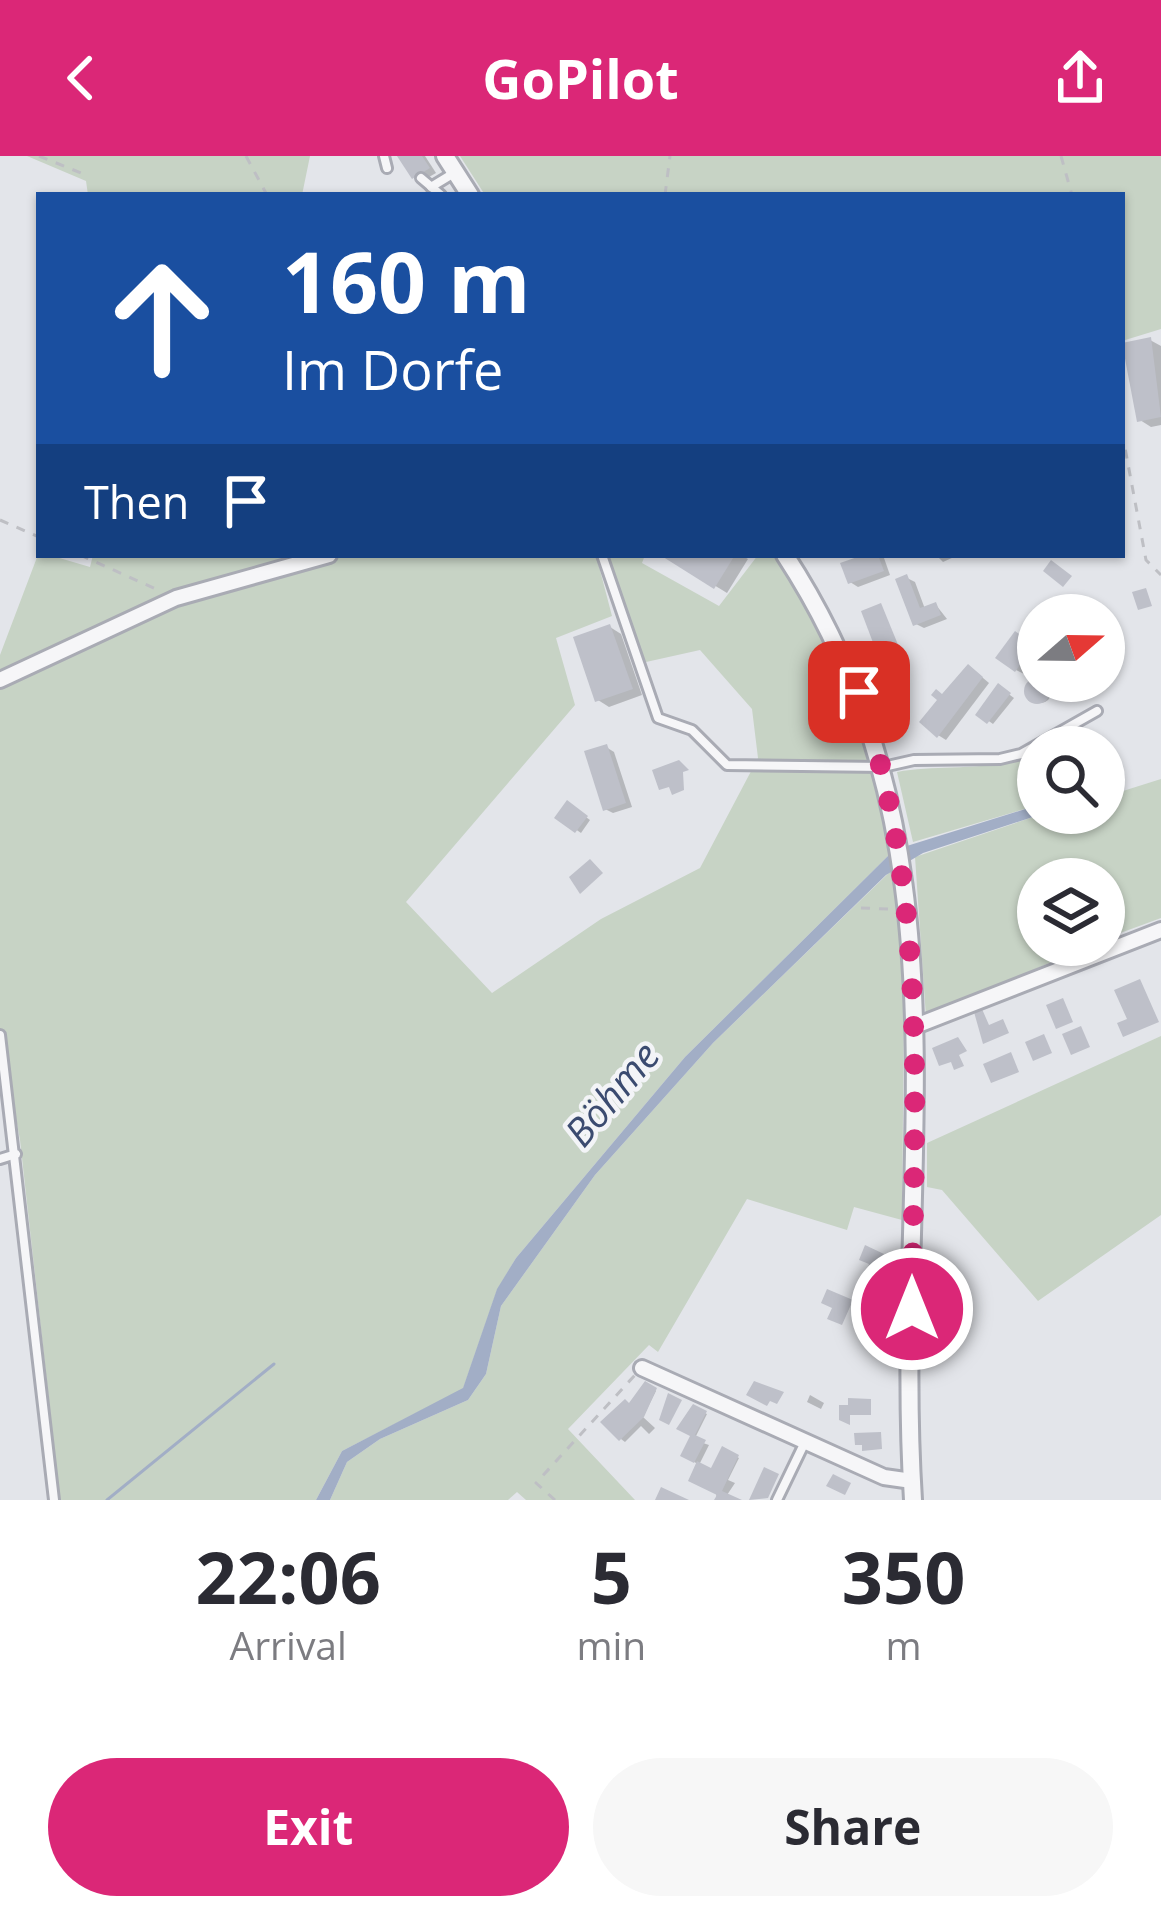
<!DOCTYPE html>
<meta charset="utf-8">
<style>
:root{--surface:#fff;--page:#f7f7f7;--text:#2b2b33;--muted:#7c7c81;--accent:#db2777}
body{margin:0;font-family:"Open Sans",sans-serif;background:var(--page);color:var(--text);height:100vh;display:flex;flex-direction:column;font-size:45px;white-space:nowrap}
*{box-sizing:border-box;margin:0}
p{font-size:39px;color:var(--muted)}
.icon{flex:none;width:66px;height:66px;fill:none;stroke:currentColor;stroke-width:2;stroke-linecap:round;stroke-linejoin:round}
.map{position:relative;height:1344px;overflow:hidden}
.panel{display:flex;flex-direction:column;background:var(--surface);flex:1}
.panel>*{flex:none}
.hud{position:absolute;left:36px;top:36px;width:1089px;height:366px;border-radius:0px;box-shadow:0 3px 9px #0004;background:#1a4fa0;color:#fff;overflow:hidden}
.needle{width:78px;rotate:70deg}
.controls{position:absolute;left:1017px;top:438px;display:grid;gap:24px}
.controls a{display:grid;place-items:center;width:108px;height:108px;border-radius:50%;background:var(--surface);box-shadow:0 3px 9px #0004;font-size:60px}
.pin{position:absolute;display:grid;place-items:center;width:102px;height:102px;color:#fff;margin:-51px;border-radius:24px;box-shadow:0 6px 18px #0006}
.me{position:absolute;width:132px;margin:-66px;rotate:0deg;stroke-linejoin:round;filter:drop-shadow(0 0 9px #0008)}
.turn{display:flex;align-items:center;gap:42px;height:252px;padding:0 48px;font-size:54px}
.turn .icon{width:156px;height:156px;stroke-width:2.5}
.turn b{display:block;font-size:84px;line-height:102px}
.then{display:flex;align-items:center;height:114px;padding:0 48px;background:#0003;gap:24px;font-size:45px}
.eta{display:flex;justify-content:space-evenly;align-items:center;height:204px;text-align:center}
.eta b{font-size:72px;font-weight:700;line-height:84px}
.cta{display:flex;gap:24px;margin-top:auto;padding:24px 48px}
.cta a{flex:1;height:138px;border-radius:72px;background:var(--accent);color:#fff;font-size:48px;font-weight:700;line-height:138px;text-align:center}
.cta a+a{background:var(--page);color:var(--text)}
header{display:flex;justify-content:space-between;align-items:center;height:156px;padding:0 48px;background:var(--accent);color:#fff;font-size:54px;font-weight:700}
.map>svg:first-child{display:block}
.green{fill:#c7d3c5}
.water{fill:#a2aec6}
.shadow{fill:#0003}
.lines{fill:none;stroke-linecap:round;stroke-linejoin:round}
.stream{stroke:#a2aec6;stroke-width:3}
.building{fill:#bec0c9}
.service-casing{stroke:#a9abb4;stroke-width:14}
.minor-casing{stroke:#a9abb4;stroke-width:20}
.tertiary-casing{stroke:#a9abb4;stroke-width:22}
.path{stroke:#bebfc4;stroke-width:3;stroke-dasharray:9 9;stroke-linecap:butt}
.service{stroke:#f6f6f8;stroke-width:8}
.minor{stroke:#f6f6f8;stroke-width:14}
.tertiary{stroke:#f6f6f8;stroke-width:16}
.route{stroke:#db2777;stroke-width:21;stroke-dasharray:0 37.8}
.labels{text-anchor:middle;stroke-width:9;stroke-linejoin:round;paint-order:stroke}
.water-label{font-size:39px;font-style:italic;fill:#3b4b70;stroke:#f3f4f7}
</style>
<header><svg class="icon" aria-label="back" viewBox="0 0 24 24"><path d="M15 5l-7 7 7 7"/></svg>GoPilot<svg class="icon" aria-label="share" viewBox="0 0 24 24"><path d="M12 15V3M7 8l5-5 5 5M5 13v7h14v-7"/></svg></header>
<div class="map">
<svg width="1161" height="1344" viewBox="0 0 1161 1344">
<rect width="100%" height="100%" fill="#e3e5ea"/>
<g class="green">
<path d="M27,0h283l-8,39h-214l-2,-14z"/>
<path d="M460,0h701v173l-39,12v-146h-637z"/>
<path d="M39,396l51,15 3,-12h503l16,61 -56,22 19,67 -169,197 86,91 109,-74 99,-51 58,-110 -6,-49 -52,-59 -54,12 -21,-40 -19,-67h39l-3,8 77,43 39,-51h17c59,92 92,189 119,295l-209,207 -169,201 -19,32 -34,99 -121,62 -26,49h-256l-40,-360 -20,-109v-376z"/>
<path d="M1038,595v54l-125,37 -16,-70c46,-9 99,2 141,-21z"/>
<path d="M1161,623v139l-57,21v-60h-66v66h52l-164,72 -11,-160 130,-44h59v-16z"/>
<path d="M896,710l8,138 -2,216 -48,-13 -7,23 -100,-31 -89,153 -9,-7 -81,84 67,71h-109l-9,-8 -9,8h-178l17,-38 33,-23 88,-39 18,-26 15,-68 94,-131 118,-132z"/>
<path d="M1161,880v179l-123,86 -96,-111 -15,-3v-44z"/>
</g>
<path class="water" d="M1038,649v8h7l-122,40 -37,22 -173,168 -118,132 -94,131 -15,68 -18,26 -88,39 -33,23 -17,38h-14l26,-49 121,-63 34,-99 19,-31 169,-201 209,-207z"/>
<g class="shadow">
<path d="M401,0h24l11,17 -14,8z"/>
<path d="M1150,184l11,6v79l-10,2 -11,-7z"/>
<path d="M665,399h76l7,4 -21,34z"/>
<path d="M871,399l13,3 6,17 -32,12 -8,-5z"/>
<path d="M936,399h17l1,2 -11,5z"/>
<path d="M907,422l8,4 10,27 11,-4 11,14 -23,9 -8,-4z"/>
<path d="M610,471l11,7 21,61 -33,12 -11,-7z"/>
<path d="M1023,483l15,11 -14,24 -8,-4z"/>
<path d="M976,516l13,11 -43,57 -8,-5 6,-38z"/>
<path d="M1055,525h21l4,11 -11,6z"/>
<circle cx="1041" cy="537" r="10"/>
<path d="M999,531l15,11 -21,26 -14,-10z"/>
<path d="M606,591l8,5 18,55 -19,6 -8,-4z"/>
<path d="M568,648l22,16 -9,13 -23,-16z"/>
<path d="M646,1229l10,6 -13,26 12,11 -6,6 -8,-8 -16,16 -4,-3 10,-33z"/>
<path d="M810,1239l14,8 -3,6 -14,-7z"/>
<path d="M694,1252l13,6 -13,26 15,5 -10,20 -15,-10 10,-20z"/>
<path d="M723,1294l16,8 -11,22 7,3 -10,15 7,2h-15l-4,-28z"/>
</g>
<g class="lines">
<path class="stream" d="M107,1344l167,-136"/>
</g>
<g class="building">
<path d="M397,0h25l8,12 -18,11z"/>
<path d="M1151,181l10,80 -24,5 -15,-79z"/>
<path d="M660,399h75l-21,34z"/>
<path d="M863,399h15l6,16 -36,13 -8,-21z"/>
<path d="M1051,404l21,16 -9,11 -20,-16z"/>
<path d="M907,418l13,34 16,-6 5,13 -28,11 -18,-47z"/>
<path d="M1146,432l6,18 -14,4 -6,-18z"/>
<path d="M881,447l20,49 -21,9 -19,-50z"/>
<path d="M610,468l23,65 -38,13 -22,-65z"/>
<path d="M1015,475l19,14 -19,27 -20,-14z"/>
<path d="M968,508l15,13 -46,61 -18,-16 18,-22 -6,-5 5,-6 6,5z"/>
<circle cx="1037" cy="535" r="13"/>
<path d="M1053,525h20l4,8 -15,8z"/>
<path d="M998,527l13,10 -24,31 -12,-9z"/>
<path d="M607,588l19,59 -23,8 -19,-60z"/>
<path d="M679,604l10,10 -6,2 1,18 -12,5 -3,-8 -10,3 -7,-20z"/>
<path d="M567,644l21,16 -13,17 -21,-15z"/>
<path d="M590,703l13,14 -23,21 -11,-17z"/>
<path d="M1140,823l19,43 -36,15 -6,-14 10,-4 -13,-29z"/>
<path d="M1063,842l10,24 -17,7 -10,-24z"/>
<path d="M982,853l7,16 14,-6 6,14 -26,11 -9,-32z"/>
<path d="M1081,870l9,21 -19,8 -9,-21z"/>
<path d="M1044,878l8,19 -19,8 -8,-19z"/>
<path d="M958,881l9,14 -8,4 5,11 -10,4 -3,-8 -12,4 -7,-18z"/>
<path d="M1011,896l8,20 -28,11 -8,-19z"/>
<path d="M865,1089l19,9 -3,7 17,8 -7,18 -26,-12 4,-11 -10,-4z"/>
<path d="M827,1133l26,11 -11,25 -15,-6 5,-11 -11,-5z"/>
<path d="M645,1225l12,7 -13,29 -25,24 -19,-19 25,-23 4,4z"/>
<path d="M754,1225l30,11 -7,12 -7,-3 -3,5 -21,-11z"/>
<path d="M668,1237l14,7 -13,25 -10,-5z"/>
<path d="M848,1242l23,1v16h-21v10l-11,-5v-15h9z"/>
<path d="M693,1248l14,7 -12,24 11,5 -12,23 -14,-7 10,-20 -14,-7z"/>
<path d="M881,1276l1,17 -20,2v-6h-7l-1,-12z"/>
<path d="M722,1290l17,9 -17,36 20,9h-28l3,-5 -29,-14 9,-20 14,7z"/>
<path d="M764,1311l15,7 -11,24 -19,2z"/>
<path d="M833,1318l18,9 -6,12 -19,-9z"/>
<path d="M661,1331l28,13h-34z"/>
</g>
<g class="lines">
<g class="service-casing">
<g id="service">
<path d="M384,0l3,12"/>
<path d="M421,22l20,17"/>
<path d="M431,31l23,-14"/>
<path d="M602,399l56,163 34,12 35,35 156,2 31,-7 86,-1 21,-5 76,-43"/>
<path d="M0,879l54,465"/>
<path d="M0,1003l16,-5"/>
<path d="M777,1344l28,-58"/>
</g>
</g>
<g class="minor-casing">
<g id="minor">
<path d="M0,524l176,-82 153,-43"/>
<path d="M913,871l248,-97"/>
<path d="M642,1212l242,109 28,4"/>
</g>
</g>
<g class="tertiary-casing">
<g id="tertiary">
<path d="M445,0l25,39"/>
<path d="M785,399c194,297 107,615 128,945"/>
</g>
</g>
<g class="path">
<path d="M39,0l47,19"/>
<path d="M246,0l21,39"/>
<path d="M1061,0l11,39"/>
<path d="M665,39l5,-39"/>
<path d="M1122,276l24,128 15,15"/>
<path d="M0,364l39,17"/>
<path d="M80,399l78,35"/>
<path d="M861,752l28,1"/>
<path d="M555,1344l-19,-17 99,-108"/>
</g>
<use href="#service" class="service"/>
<use href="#minor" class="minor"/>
<use href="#tertiary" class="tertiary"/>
</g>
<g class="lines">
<path class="route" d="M859,536c70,206 55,403 53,617"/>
</g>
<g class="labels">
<g class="water-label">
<text transform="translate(612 938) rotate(-50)" y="14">Böhme</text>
</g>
</g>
</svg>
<div class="controls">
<a><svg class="needle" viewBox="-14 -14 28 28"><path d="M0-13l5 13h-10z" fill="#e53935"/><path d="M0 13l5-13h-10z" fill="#7c7c81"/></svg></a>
<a><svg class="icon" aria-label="search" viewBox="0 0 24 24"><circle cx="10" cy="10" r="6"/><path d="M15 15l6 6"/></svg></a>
<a><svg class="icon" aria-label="layers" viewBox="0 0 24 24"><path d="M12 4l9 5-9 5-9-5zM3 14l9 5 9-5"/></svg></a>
</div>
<div class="pin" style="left:859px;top:536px;background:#d93025"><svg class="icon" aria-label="arrive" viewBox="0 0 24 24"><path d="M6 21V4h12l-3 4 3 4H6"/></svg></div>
<svg class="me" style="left:912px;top:1153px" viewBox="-20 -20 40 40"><circle r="17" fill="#db2777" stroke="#fff" stroke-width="3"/><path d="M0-11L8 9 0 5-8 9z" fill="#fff"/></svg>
<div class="hud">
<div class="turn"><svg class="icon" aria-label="ahead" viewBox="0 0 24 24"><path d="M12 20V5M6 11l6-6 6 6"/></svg><div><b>160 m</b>Im Dorfe</div></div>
<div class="then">Then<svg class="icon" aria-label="arrive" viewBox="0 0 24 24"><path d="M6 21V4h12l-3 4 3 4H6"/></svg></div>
</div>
</div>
<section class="panel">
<div class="eta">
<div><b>22:06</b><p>Arrival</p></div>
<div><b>5</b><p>min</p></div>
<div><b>350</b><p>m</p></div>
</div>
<div class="cta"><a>Exit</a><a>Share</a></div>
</section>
